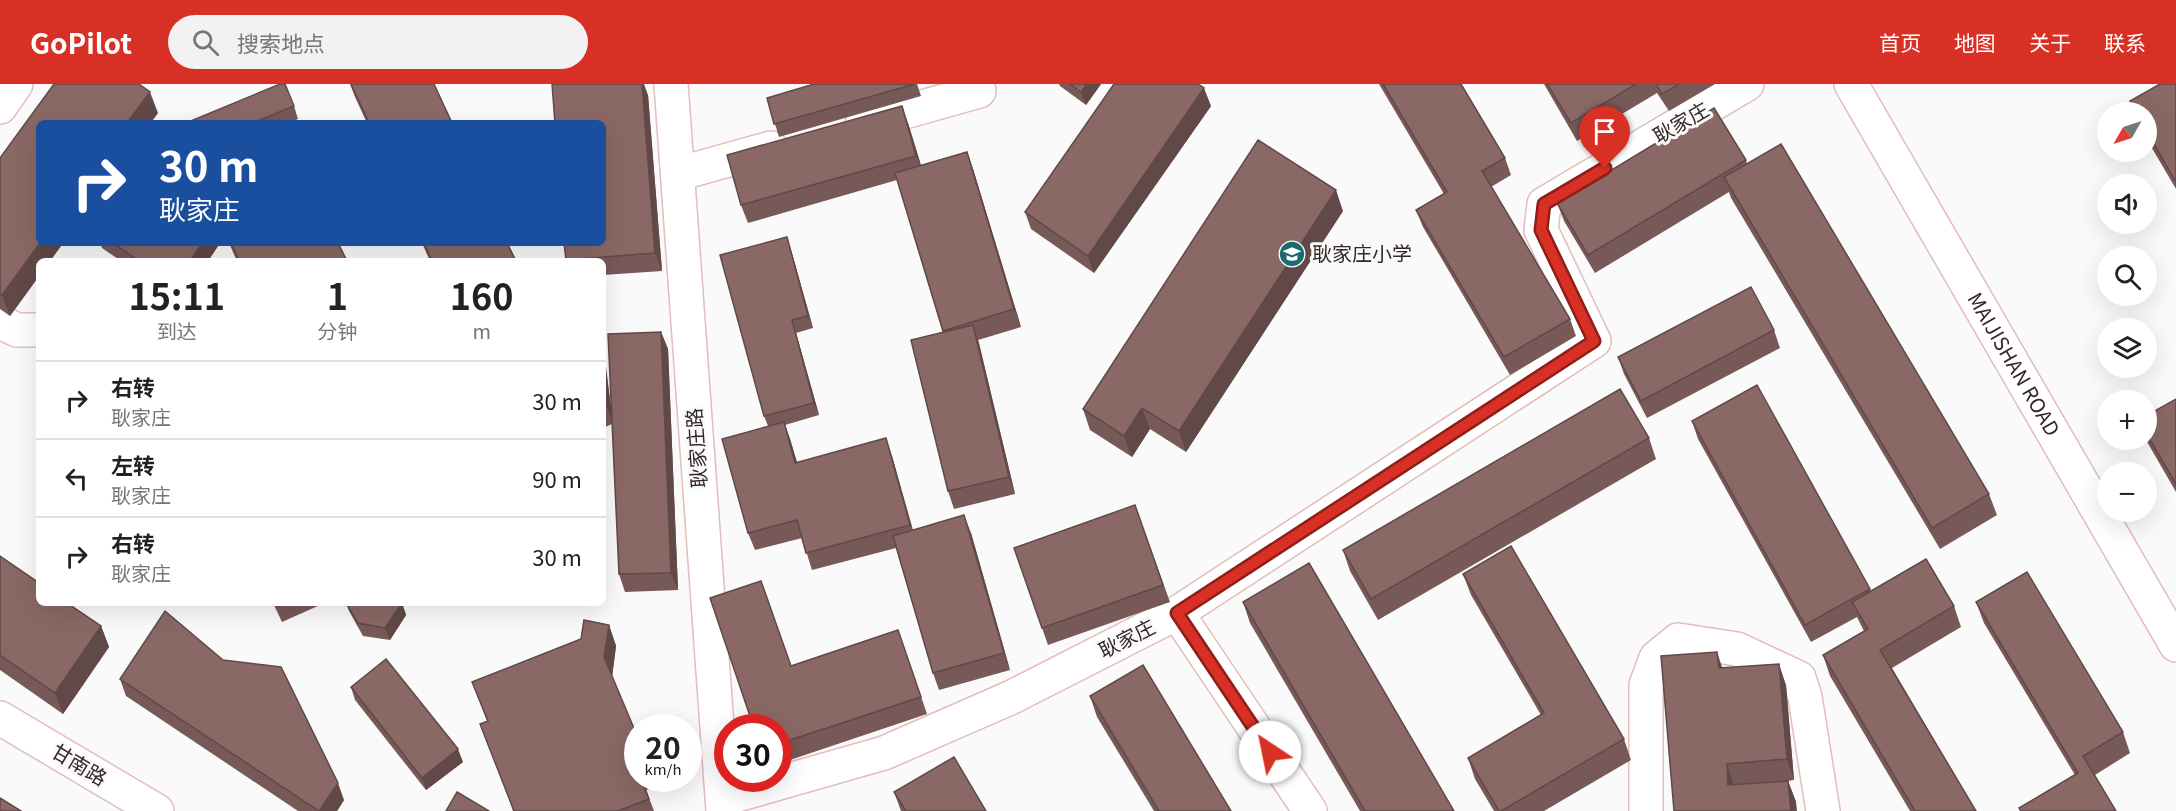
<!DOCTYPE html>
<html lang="zh">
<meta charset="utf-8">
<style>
:root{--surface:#fff;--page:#f2f2f2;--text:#222;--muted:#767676;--line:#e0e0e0;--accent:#d93025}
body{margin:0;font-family:Georgia,"Noto Sans SC",serif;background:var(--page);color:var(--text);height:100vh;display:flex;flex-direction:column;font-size:22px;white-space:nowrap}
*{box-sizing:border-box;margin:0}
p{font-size:20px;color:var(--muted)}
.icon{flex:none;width:33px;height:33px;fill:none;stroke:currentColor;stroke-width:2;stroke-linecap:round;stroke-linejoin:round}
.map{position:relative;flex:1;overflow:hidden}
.side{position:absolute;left:36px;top:174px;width:570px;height:348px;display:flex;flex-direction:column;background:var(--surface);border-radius:9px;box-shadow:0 6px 24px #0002}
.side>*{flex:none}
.top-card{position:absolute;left:36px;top:36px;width:570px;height:126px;border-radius:9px;box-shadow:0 6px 24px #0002;background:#1a4fa0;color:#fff;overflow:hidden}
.needle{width:39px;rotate:231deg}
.controls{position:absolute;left:2097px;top:18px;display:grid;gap:12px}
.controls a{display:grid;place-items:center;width:60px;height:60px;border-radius:50%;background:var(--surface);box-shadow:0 6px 24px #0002;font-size:30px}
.speed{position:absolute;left:624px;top:630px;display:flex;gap:12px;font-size:30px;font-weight:700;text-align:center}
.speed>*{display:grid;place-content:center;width:78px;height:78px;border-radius:50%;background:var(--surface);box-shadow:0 6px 24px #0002;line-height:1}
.speed small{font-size:15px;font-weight:400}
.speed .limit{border:9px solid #d22;background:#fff;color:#111}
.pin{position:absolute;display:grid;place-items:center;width:51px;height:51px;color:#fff;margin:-62px -26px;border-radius:50% 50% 50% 0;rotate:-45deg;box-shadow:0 0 6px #0007}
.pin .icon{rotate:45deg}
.me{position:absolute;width:66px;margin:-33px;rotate:326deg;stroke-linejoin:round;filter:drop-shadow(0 0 4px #0008)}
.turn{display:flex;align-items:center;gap:21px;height:126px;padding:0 24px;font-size:27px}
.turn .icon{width:78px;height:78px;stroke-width:2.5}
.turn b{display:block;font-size:42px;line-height:51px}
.eta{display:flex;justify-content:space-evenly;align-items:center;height:102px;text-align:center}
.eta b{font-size:36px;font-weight:700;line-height:42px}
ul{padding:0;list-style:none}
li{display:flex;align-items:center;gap:18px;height:78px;padding:0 24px;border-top:2px solid var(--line)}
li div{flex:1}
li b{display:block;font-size:22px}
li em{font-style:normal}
header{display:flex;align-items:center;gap:36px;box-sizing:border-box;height:84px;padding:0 30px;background:var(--accent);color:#fff}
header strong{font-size:28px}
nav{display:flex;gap:33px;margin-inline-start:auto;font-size:21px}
.search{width:420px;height:54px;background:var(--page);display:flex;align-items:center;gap:15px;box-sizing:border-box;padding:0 21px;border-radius:33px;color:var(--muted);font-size:22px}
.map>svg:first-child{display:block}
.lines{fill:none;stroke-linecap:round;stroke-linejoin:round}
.minor-casing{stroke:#e3bdb9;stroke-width:36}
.minor{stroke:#fff;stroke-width:33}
.wall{fill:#775957}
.shaded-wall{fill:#614947}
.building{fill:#8a6865;stroke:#614947;stroke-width:1.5}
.route-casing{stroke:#8d1f18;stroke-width:15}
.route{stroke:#d93025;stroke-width:10}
.labels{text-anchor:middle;stroke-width:6;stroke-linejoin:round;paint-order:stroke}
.street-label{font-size:20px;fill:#352725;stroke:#fafafa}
.poi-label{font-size:20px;fill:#352725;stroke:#fafafa;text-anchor:start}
</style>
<header>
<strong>GoPilot</strong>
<div class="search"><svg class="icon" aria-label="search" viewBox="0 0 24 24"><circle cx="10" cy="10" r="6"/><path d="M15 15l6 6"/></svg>搜索地点</div>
<nav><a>首页</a><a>地图</a><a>关于</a><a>联系</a></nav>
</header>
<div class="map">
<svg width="2176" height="727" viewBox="0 0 2176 727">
<rect width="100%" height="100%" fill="#fafafa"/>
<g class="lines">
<g class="minor-casing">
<g id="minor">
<path d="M671,0l52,727"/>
<path id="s1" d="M1851,0l325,561"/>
<path d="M0,23l16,-23"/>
<path d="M862,40l117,-33"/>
<path d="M678,90l93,-26"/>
<path d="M0,238l17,8h22"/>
<path d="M1177,529l133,198"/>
<path d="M0,634l157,93"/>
<path d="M723,715l161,-46 128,-56 165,-84 417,-272 -53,-111 3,-26 203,-120"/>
<path d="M1646,727v-126l10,-27 22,-18 59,9 62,29 6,19 18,114"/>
</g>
</g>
<use href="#minor" class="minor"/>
</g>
<g class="wall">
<path d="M350,0h84l18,39h-85l-12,-26z"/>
<path d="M917,0l4,12 -142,41 -12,-39z"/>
<path d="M1059,0h42l-15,21 -26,-19z"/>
<path d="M1379,0h82l44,74 6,17 -20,12 79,132 6,17 -66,39 -87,-148 -7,-17 28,-16z"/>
<path d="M1544,0h171l-46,27 -12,-18 -80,48z"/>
<path d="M2176,0v105l-30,-51v-26h-12l-4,-11z"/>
<path d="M648,11l14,176 -59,4v-14h-37l-2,-18z"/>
<path d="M294,22l4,13 -10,4h-102z"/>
<path d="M1211,22l-117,167 -63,-44 -6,-17z"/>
<path d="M158,29l-148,203 -10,-7v-151z"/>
<path d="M908,39l13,42 46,-13 6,17 48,158 -43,13 37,154 -61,15 -6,-18 -5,-158 -46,-153 -149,43 -7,-18z"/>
<path d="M1746,76l1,4 242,330 8,21 -57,34 -209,-351 -2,-6 -134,81 -31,-52 -7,-18z"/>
<path d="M1343,127l-157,241 -36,-23 -18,28 -42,-27 -7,-21z"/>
<path d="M100,159h120l-12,18h-87l-19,-13z"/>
<path d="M229,159h109l9,18h-110z"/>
<path d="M422,159h85l9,18h-86z"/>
<path d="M791,166l22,78 -17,5 23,82 -34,10 5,14 7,23 95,-6 21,74 58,3 39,137 -71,20 -6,-17 -37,-125 -84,22 -10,-32 -47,12 -7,-17 20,-107 -4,-10z"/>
<path d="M1774,246l6,18 -133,70 -23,-44 -6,-17z"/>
<path d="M661,248l7,17 10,241 -53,2 -6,-18 -7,-150 -9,4v-80l9,67z"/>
<path d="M2176,315v93l-30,-52v-24z"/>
<path d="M1692,337l178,168 1,2 83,15 7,21 -69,41 84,143h-66l-80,-135 -7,-21 41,-24 -7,-14 -46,25 -113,-203z"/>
<path d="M1649,354l7,21 -278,161 -28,-49 -7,-21z"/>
<path d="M1135,421l35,97 -122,43 -34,-97z"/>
<path d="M0,472l101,70 8,21 -46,67 -63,-44z"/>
<path d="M1463,490l161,165 7,21 -87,51h-50l-19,-32 -7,-21 73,-43 -70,-120z"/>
<path d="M1243,518l211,209h-94l-110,-188z"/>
<path d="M1976,518l147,130 7,21 -35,22 21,36h-96l-1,-3 56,-33 -91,-152z"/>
<path d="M273,519h47v2l-38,17z"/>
<path d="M346,519h56l4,12 -16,25 -27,-4 -14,-25z"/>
<path d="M609,541l7,21 -4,30 26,102h16l3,9 -11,3 8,21h-141l-26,-90 -15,-39 109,-43z"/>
<path d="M904,563l23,67 -149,50v-36l13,-62z"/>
<path d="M1723,584l63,17 8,95 -6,1 8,21 -122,9z"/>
<path d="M120,595l224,121 -7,11h-39l-172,-115z"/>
<path d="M351,603l112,75 -37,28 -71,-90z"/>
<path d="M1090,612l141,115h-77l-57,-94z"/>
<path d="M894,708l92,19h-85z"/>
</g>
<g class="shaded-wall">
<path d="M642,0h2l4,11 14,176 -7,-18z"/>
<path d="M1087,0h14l-15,21 -5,-13z"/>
<path d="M1204,4l7,18 -117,167 -6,-17z"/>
<path d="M150,8l8,21 -8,10h-23z"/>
<path d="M902,22l6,17 15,50 -7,-17z"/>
<path d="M967,68l6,17 48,158 -7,-18z"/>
<path d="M1336,106l7,21 -157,241 -7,-21z"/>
<path d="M787,153l4,13 22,78 -5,-12z"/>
<path d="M40,159h23l-13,18h-11v15l-29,40 -8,-21z"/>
<path d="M202,159h18l-12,18h-18z"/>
<path d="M792,236l4,13 23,82 -5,-12z"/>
<path d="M973,241l6,18 36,151 -6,-17z"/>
<path d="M661,248l7,17 10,241 -7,-17z"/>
<path d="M603,264l1,3 9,72 -8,-21 -2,-18z"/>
<path d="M1142,324l8,21 -18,28 -8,-21z"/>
<path d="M784,338l6,17 12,41 -7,-17z"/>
<path d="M886,354l6,18 24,87 -6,-18z"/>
<path d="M964,431l7,18 39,137 -6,-17z"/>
<path d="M402,519l4,12 -16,25 -5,-12z"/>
<path d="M609,541l7,21 -4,32 -8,-21z"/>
<path d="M101,542l8,21 -46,67 -8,-21z"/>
<path d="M1717,568l7,21 -5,-5z"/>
<path d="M1779,580l7,21 8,95 -7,-21z"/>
<path d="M458,665l5,13 -37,28 -4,-12z"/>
<path d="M1727,680l7,21h-6z"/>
<path d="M1788,697l8,21 1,9h-6z"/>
<path d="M338,699l6,17 -7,11h-18z"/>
</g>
<g class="building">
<path d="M54,0h85l11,8 -23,31h-88v120h1l-38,52 -2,-1v-136z"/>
<path d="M280,0h5l9,22 -41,17h-67z"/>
<path d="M351,0h83l18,39h-83z"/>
<path d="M552,0h90l13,169 -89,7 -2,-17h39v-120h-48z"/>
<path d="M814,0h101l-141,40 -7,-26z"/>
<path d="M1070,0h17l-6,8z"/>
<path d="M1114,0h84l6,4 -116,168 -63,-44z"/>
<path d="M1383,0h78l44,74 -23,13 88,148 -66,38 -88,-147 31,-18z"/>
<path d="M1547,0h89l-65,39z"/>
<path d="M1656,0h23l-17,10z"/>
<path d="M2160,0h16v98l-30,-52v-18h-10l-6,-11z"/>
<path d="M902,22l14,50 -175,49 -14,-50z"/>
<path d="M1714,24l32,52 -158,95 -31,-52z"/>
<path d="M1258,56l78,50 -157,241 -37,-23 -18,28 -41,-27z"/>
<path d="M1781,60l208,350 -57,34 -208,-351z"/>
<path d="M967,68l47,157 -71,22 -48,-158z"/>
<path d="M787,153l21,79 -16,4 22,83 -50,13 -44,-161z"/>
<path d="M113,159h89l-12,18h-51z"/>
<path d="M231,159h107l9,18h-108z"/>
<path d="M424,159h83l9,18h-84z"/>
<path d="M1751,203l23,43 -133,71 -23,-44z"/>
<path d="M973,241l36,152 -61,14 -37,-151z"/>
<path d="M661,248l10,241 -52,1 -11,-240z"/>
<path d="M603,300l2,18 -2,1z"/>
<path d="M1757,301l113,204 -65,36 -113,-204z"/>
<path d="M1620,305l29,49 -278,161 -28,-49z"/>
<path d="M2176,315v85l-30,-51v-17z"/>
<path d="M784,338l11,41 91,-25 24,87 -104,28 -9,-33 -49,13 -26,-94z"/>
<path d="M1135,421l28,80 -121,43 -28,-80z"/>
<path d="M964,431l40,138 -71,20 -40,-137z"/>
<path d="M1511,462l113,193 -123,72h-2l-31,-53 76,-45 -81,-139z"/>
<path d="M0,472l39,27v20h28l34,23 -46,67 -55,-38z"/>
<path d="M1926,475l28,47 -74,44 96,161h-61l-92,-156 45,-26 -16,-27z"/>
<path d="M1309,479l145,248h-89l-122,-209z"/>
<path d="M2027,488l96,160 -40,24 33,55h-95l-2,-3 59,-35 -102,-171z"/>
<path d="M761,497l30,85 107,-36 23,67 -143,47v-16h-24l-44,-130z"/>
<path d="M346,519h56l-17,25 -27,-5z"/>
<path d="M165,527l58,49 58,7 57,116 -19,28 -199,-132z"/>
<path d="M584,536l25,5 -5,32 34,81v40h3l8,21 -31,12h-104l-34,-87 8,-3 -16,-39 109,-43z"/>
<path d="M1717,568l2,16 60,-4 8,95 -60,5 1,21 60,-4 3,30h-117l-13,-155z"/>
<path d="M386,575l72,90 -36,29 -71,-91z"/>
<path d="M1143,581l88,146h-72l-69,-115z"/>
<path d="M954,673l32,54h-80l-12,-19z"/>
<path d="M457,708l32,19h-43z"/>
<path d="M0,714l21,13h-21z"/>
</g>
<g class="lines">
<g class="route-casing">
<path id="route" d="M1270,668l-93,-139 417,-272 -53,-111 3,-26 61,-36"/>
</g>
<use href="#route" class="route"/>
</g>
<defs>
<g id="school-disc" transform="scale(1.35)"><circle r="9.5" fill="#1e6a71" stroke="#fafafa"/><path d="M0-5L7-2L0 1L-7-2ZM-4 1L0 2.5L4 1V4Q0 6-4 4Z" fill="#fff"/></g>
</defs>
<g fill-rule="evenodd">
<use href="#school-disc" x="1292" y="170"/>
</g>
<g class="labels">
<g class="street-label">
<text transform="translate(1681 39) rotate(-30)" y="7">耿家庄</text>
<text dy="7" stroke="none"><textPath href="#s1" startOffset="324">MAIJISHAN ROAD</textPath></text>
<text transform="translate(697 364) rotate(-94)" y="7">耿家庄路</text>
<text transform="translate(1127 555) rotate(-27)" y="7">耿家庄</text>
<text transform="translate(79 681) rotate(31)" y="7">甘南路</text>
</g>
<g class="poi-label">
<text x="1312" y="177">耿家庄小学</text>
</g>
</g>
</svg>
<div class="controls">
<a><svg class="needle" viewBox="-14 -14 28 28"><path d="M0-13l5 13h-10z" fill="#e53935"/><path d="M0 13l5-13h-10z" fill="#767676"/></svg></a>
<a><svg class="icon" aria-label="sound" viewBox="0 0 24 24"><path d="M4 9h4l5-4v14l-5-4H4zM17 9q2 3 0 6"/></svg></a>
<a><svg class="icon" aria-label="search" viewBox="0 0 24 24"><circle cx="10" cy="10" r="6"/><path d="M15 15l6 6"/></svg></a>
<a><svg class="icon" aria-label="layers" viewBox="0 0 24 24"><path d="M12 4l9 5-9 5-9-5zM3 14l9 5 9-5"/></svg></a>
<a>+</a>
<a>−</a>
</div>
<div class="speed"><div>20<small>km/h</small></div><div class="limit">30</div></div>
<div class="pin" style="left:1605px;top:84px;background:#d93025"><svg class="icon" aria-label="arrive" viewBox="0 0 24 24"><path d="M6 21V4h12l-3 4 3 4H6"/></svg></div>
<svg class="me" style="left:1270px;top:668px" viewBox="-20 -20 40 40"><circle r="19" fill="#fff"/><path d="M0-13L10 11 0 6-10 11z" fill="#d93025"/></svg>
<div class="top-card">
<div class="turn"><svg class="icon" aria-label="right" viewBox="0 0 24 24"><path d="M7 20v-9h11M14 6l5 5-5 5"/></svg><div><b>30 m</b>耿家庄</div></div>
</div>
<section class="side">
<div class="eta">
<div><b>15:11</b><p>到达</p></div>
<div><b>1</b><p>分钟</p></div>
<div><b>160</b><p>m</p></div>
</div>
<ul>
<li><svg class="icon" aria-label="right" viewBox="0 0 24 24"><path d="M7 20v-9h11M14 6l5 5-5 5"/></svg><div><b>右转</b><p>耿家庄</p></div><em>30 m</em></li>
<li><svg class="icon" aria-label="left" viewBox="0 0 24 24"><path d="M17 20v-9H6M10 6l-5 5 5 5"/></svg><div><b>左转</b><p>耿家庄</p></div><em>90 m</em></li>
<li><svg class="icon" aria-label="right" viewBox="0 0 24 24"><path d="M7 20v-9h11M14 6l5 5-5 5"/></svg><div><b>右转</b><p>耿家庄</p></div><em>30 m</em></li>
</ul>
</section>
</div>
